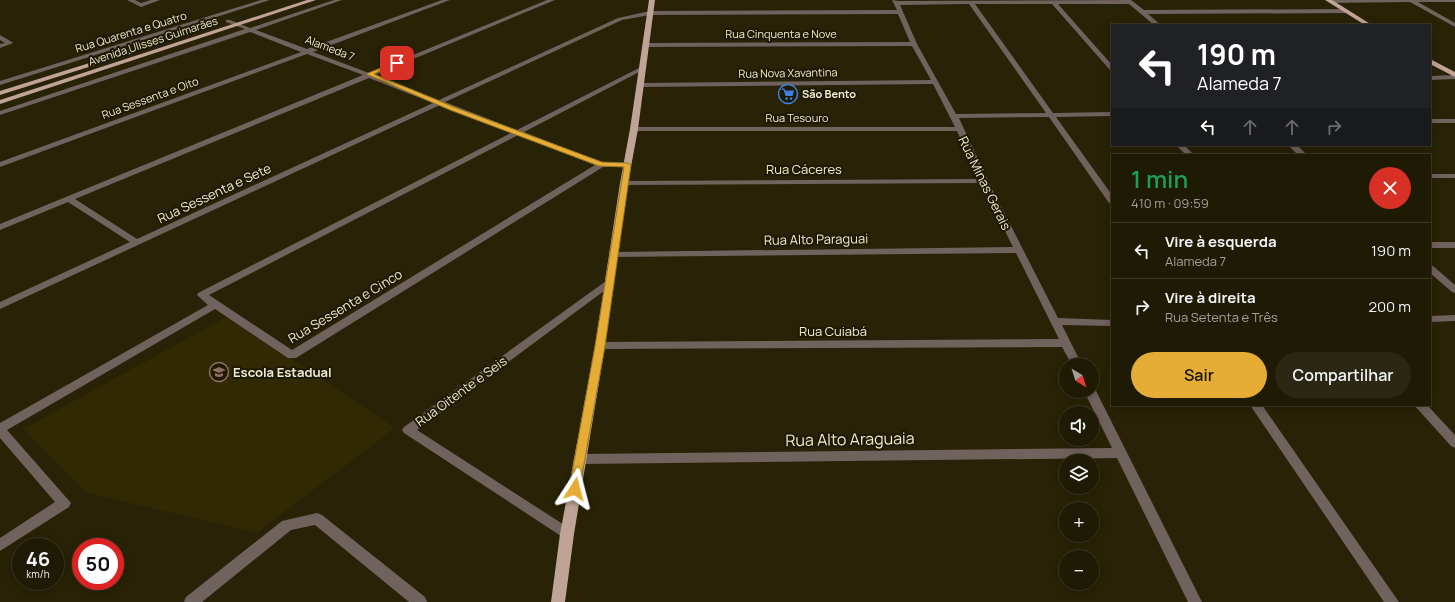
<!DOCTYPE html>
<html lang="pt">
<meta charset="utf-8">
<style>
:root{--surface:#1e1a04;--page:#2b2713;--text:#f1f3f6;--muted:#a1a19a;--line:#3c3826;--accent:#e5ad36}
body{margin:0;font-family:Manrope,sans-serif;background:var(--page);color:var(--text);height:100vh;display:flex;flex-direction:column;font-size:15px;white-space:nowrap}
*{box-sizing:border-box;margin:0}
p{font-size:13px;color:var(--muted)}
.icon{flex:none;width:22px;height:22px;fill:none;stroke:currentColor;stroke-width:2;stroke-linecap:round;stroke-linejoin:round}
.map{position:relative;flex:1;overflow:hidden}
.sheet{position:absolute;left:1111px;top:154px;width:320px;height:252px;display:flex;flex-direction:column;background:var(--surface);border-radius:0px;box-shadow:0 2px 10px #0003,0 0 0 1px var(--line)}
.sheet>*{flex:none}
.top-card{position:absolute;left:1111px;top:24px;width:320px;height:122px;border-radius:0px;box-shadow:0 2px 10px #0003,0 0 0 1px var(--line);background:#202124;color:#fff;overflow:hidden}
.needle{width:26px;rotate:142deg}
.tools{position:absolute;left:1059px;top:358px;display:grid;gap:8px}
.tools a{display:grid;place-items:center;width:40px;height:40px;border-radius:50%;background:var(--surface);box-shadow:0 2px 10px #0003,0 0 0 1px var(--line);font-size:20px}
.speed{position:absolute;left:12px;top:538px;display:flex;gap:8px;font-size:20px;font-weight:700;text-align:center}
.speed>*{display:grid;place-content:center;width:52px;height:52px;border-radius:50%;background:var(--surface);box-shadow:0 2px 10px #0003,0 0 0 1px var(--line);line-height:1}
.speed small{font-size:10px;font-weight:400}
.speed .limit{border:6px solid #d22;background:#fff;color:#111}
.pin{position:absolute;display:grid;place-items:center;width:34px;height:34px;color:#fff;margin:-17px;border-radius:8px;box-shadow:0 2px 6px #0006}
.me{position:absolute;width:44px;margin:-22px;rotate:9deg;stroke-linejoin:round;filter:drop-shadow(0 0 3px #0008)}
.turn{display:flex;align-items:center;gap:14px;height:84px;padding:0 20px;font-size:18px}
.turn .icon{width:52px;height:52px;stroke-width:2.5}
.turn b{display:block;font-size:28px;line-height:34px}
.lanes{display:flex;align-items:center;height:38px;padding:0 20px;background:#0003;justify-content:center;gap:20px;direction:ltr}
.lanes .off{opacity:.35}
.round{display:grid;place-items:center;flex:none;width:42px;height:42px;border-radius:21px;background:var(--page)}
.overview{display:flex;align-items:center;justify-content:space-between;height:68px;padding:0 20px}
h1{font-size:24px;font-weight:600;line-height:30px;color:#1e9e55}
.button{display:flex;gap:8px;margin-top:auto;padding:8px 20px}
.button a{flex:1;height:46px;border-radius:24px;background:var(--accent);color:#111;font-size:16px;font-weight:600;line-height:46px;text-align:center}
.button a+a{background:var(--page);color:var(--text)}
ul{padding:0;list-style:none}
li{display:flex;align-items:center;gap:12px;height:56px;padding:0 20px;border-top:1px solid var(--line)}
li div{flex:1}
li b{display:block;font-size:15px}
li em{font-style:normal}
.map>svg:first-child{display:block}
.built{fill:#302903}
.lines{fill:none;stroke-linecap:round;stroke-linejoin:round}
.minor{fill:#70625d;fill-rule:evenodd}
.major{fill:#c0a397;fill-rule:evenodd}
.route{fill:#e5ad36;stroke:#957023}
.labels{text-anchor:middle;stroke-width:4;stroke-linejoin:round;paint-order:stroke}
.far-street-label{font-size:11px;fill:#eeebda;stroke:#1f1900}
.far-poi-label{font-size:11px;font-weight:bold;fill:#eeebda;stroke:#1f1900;text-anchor:start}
.street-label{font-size:13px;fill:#eeebda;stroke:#1f1900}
.poi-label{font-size:13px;font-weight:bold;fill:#eeebda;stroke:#1f1900;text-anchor:start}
.near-street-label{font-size:16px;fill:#eeebda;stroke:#1f1900}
</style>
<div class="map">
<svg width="1455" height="602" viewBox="0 0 1455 602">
<rect width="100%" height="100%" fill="#282206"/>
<path class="built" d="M228,316l167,112 -138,105 -170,-40 -64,-64z"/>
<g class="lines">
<g class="minor">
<path d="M127,0h8l6,3 10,-3h9l-19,7z"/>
<path d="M261,0h9l-270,85v-4z"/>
<path d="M334,0h8l-86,30 51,19 135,-49h8l-137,52 56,21 178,-73h8l-180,75 64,25 179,-82 32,-7 247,-1 -5,-10 6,1 233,-1 13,10 202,-1 3,2 -3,2 -198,1 13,11h-7l-25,-21h-71l54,61v6l-2,-1 -58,-66h-77l78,109 59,-1v4l-56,1 56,78v9l-3,-1 -60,-86 -90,1 29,63 70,137 54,2v6l-50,-1 20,40h-10l-10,-18 -466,2 -1,-3 1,-3 4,-1 459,-3 -43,-86 -405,4 -2,-2 5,-3 399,-5 -32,-64 -357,2 -4,-2 4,-2 355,-2 -22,-48h-323l-4,-2 4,-2h321l-22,-43 -292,3 -3,-2 3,-2 290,-3 -19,-34 -265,1 -3,-2 3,-2 263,-1 -12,-28 -248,1 -28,5 -177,82 72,28 124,-63h4v2l-121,63 78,31h28v4h-27l-307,191h-8l-73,-49 -208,121 64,73 -2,4 -69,44v-13l55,-36 -55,-64v-15l208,-118 -11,-10 1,-2 313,-160 -71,-28 -440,204v-7l130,-60 -62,-40 -68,28v-6l363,-149 -56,-21 -307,113v-5l301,-110 -51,-20 -250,83v-4l245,-82 -19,-7v-2h4l20,8zM969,4l77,109 -90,1 -39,-70 -17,-39zM369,78l64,25 -296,136 -62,-40zM518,135l77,30 -303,185 -83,-55z"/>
<path d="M1331,0h124v2h-37l37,21v4l-45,-25 -81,1v-2z"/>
<path d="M0,35l12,7 1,1 -13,5v-4l5,-1 -5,-3z"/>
<path d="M1455,75v4l-25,1v-4z"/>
<rect x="1430" y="119" width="25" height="4"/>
<path d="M1176,145h8l10,10h-8z"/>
<path d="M1288,145h9l10,10h-9z"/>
<rect x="1430" y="174" width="25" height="4"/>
<rect x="1430" y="242" width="25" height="6"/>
<path d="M1430,265l3,1 22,19v8l-3,-1 -22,-19z"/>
<path d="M609,280l5,3 -2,2 -195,145 155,100 2,4 -2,4 -5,2 -163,-107 -2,-3 2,-3 202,-146z"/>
<path d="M1455,315v6l-25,1v-6z"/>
<path d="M1092,387l4,4 106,211h-14l-71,-144 -537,6 -4,-2 -2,-3 2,-3 4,-2 532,-6 -28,-57h8z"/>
<path d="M1250,405h12l137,197h-15z"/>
<path d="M1414,405h13l28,30v13l-4,-2z"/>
<path d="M317,513l5,2 103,82 2,5h-18l-94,-77 -24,5 -89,72h-18l2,-5 96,-76z"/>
</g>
<g class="major">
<path d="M307,0h9l-316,104v-4z"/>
<path d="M649,0h6l-17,129 -10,54 -23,163 -31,188 -9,68h-14l9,-68 35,-188 25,-163 10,-54z"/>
<path d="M1325,0h7l40,25h-7z"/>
<path d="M131,50l2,1v2l-133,42v-4z"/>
<path d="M1430,59l25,13v5l-25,-13z"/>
</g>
</g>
<path class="route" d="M395,62l5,1 -26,11 80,33 148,55 26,1 3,2 -26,181 -26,146 -4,2 -4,-2 -2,-3 26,-143 29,-179 -25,-1 -149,-56 -84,-36z"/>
<defs>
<g id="supermarket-ring" transform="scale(1)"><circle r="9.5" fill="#1f1900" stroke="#3f7fe0" stroke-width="1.5"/><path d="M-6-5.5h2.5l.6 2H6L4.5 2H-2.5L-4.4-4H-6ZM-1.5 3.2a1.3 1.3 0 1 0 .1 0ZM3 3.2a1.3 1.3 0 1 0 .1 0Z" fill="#3f7fe0"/></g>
<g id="school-ring" transform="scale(1)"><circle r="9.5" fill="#1f1900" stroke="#8d6e63" stroke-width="1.5"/><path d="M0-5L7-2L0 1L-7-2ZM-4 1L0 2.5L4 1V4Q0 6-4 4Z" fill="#8d6e63"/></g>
</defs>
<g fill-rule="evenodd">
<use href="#supermarket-ring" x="788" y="94"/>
<use href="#school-ring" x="219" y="372"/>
</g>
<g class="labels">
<g class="far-street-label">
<text transform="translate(131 32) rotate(-17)" y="4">Rua Quarenta e Quatro</text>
<text x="781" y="38">Rua Cinquenta e Nove</text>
<text transform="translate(153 41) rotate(-18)" y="4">Avenida Ulisses Guimarães</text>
<text transform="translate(330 48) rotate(21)" y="4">Alameda 7</text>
<text transform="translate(788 73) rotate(-1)" y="4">Rua Nova Xavantina</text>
<text transform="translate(150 98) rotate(-20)" y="4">Rua Sessenta e Oito</text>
<text x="797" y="122">Rua Tesouro</text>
</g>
<g class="far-poi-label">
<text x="802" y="98">São Bento</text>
</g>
<g class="street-label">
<text x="804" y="174">Rua Cáceres</text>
<text transform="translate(985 183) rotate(64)" y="5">Rua Minas Gerais</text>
<text transform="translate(214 193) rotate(-25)" y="5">Rua Sessenta e Sete</text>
<text transform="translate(816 239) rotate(-1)" y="5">Rua Alto Paraguai</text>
<text transform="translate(345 306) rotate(-31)" y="5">Rua Sessenta e Cinco</text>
<text x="833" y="336">Rua Cuiabá</text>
<text transform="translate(461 391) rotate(-36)" y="5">Rua Oitente e Seis</text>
</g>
<g class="poi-label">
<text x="233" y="377">Escola Estadual</text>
</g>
<g class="near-street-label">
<text transform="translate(850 439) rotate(-1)" y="6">Rua Alto Araguaia</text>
</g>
</g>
</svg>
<div class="tools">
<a><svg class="needle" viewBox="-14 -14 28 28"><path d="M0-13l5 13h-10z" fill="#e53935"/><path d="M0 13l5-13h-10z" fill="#a1a19a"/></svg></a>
<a><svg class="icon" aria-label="sound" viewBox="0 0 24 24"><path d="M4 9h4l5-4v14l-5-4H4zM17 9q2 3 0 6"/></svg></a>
<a><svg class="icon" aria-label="layers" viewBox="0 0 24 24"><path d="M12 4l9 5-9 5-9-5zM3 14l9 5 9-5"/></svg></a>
<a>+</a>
<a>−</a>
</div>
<div class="speed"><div>46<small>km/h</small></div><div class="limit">50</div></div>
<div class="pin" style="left:397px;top:63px;background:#d93025"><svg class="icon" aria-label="arrive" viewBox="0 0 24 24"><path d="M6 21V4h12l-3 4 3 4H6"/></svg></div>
<svg class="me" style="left:575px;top:489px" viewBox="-20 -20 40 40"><path d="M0-17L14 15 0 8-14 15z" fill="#e5ad36" stroke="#fff" stroke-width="4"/></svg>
<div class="top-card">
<div class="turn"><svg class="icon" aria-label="left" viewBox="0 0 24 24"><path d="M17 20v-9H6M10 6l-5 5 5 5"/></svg><div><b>190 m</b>Alameda 7</div></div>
<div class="lanes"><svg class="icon" aria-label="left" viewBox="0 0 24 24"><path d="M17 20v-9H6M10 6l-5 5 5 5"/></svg><svg class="icon off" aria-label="ahead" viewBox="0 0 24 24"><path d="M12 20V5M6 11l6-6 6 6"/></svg><svg class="icon off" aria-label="ahead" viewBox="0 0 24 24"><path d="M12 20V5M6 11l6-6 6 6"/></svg><svg class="icon off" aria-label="right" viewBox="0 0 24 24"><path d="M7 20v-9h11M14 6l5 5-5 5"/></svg></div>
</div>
<section class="sheet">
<div class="overview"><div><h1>1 min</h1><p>410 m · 09:59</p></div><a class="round" style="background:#d93025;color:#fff"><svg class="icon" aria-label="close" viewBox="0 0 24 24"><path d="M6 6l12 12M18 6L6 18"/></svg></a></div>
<ul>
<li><svg class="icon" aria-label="left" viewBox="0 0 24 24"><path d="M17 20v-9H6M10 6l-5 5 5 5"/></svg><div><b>Vire à esquerda</b><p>Alameda 7</p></div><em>190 m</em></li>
<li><svg class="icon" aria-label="right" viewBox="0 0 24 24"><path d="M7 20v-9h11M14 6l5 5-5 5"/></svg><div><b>Vire à direita</b><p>Rua Setenta e Três</p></div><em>200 m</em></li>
</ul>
<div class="button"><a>Sair</a><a>Compartilhar</a></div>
</section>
</div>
